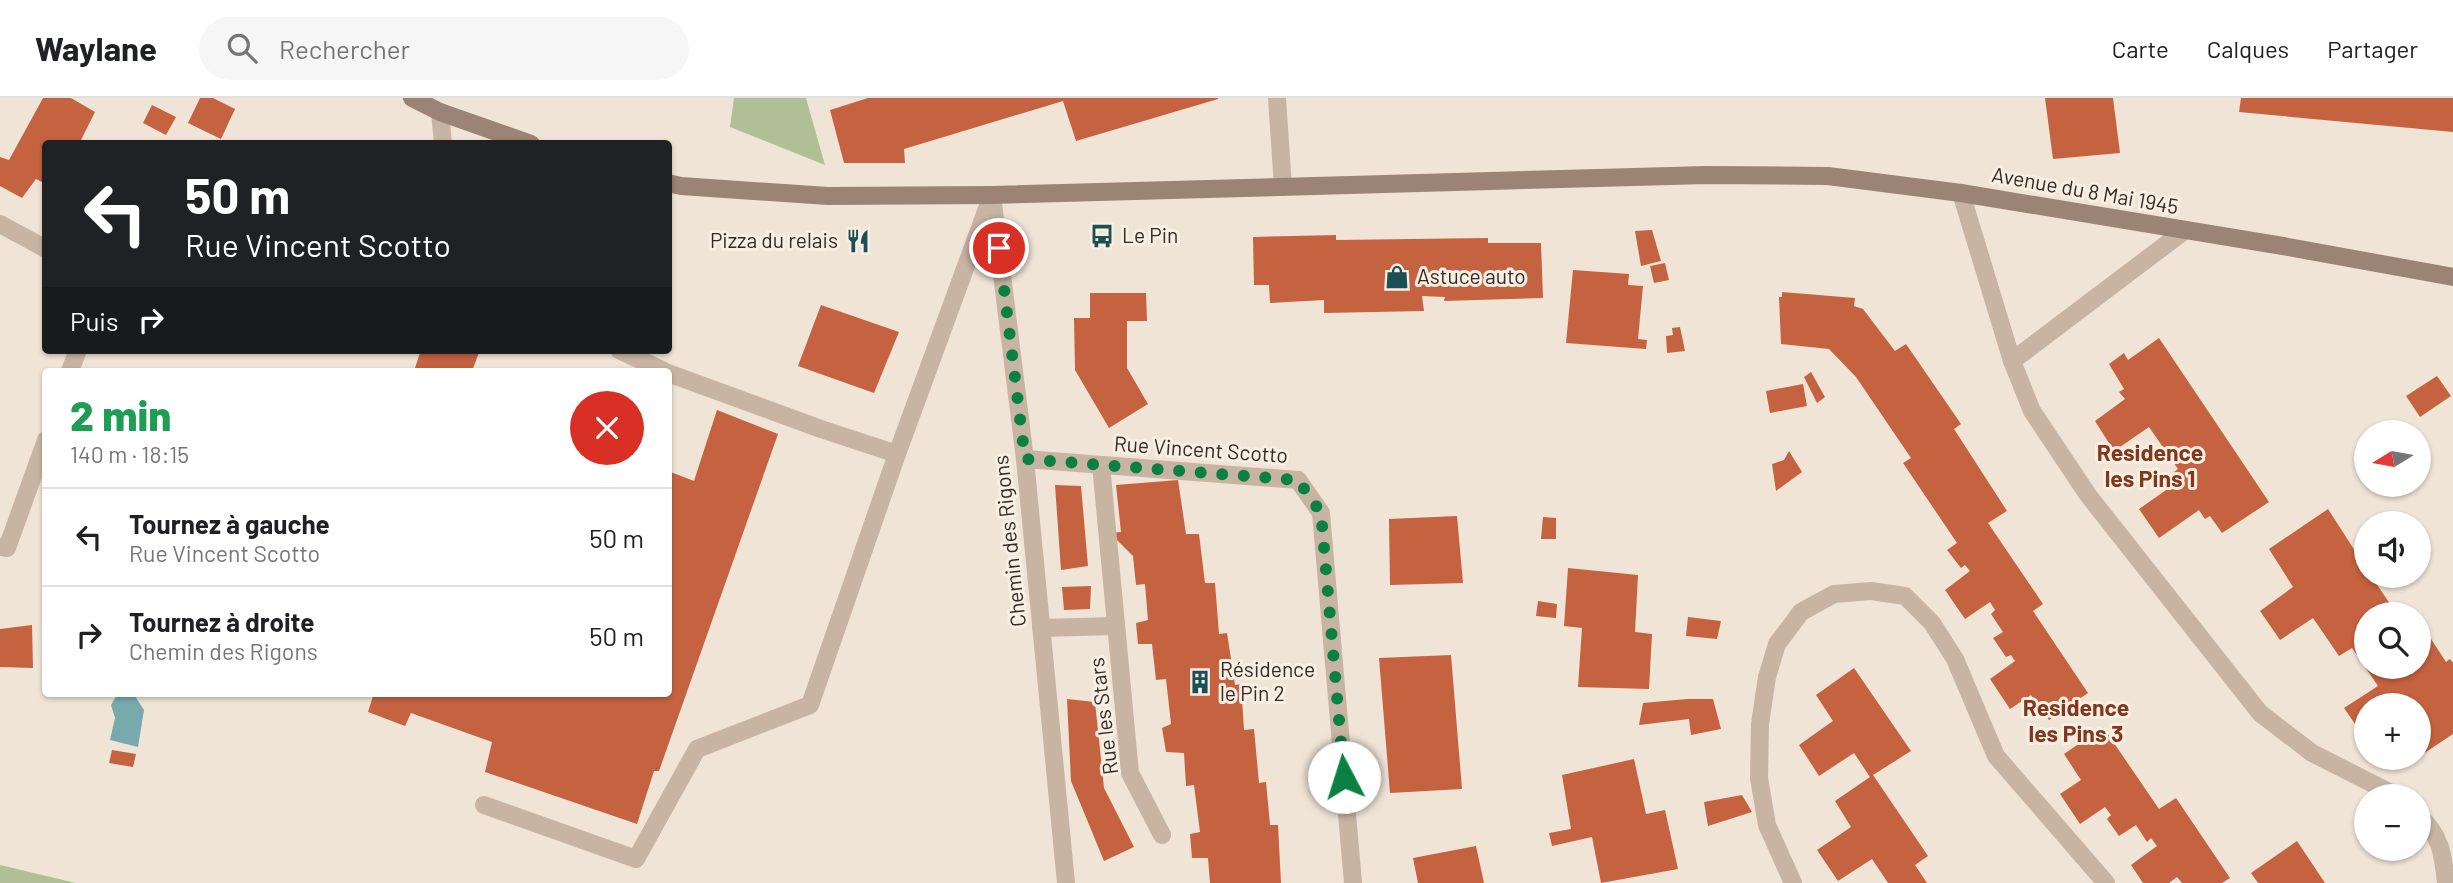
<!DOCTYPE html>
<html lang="fr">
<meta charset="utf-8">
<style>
:root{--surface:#fff;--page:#f6f6f6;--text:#202124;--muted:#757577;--line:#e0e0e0}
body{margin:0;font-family:Barlow,sans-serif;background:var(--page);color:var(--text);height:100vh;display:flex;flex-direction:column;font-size:26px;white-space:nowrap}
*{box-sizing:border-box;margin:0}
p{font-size:23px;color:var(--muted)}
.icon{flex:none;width:38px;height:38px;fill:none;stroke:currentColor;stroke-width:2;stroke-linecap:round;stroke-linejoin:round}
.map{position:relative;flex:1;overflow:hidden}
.side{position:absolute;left:42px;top:270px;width:630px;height:329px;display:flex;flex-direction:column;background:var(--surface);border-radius:7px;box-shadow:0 2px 5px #0004}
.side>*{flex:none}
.top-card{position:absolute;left:42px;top:42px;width:630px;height:214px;border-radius:7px;box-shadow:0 2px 5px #0004;background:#202124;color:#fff;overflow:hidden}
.needle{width:46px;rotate:259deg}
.controls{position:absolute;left:2354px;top:322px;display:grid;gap:14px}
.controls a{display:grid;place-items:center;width:77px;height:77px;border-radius:50%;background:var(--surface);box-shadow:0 2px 5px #0004;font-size:35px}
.pin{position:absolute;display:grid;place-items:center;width:60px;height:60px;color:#fff;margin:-30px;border:4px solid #fff;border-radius:50%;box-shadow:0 2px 7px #0007}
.me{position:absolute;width:77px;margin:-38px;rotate:355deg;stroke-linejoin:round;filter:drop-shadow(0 0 5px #0008)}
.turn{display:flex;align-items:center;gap:24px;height:147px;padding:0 28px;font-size:32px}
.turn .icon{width:91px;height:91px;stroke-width:2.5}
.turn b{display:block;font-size:49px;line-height:60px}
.then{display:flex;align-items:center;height:66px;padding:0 28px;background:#0003;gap:14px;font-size:26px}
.round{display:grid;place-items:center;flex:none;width:74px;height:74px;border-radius:37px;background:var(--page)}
.summary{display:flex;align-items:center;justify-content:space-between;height:119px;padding:0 28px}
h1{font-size:42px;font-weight:800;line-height:52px;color:#1e9e55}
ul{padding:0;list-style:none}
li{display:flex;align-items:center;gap:21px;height:98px;padding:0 28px;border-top:2px solid var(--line)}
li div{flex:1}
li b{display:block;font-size:26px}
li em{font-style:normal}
header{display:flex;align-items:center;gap:42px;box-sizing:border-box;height:98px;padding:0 35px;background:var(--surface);border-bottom:2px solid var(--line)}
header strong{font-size:33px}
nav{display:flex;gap:38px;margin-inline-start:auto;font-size:24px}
.search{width:490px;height:63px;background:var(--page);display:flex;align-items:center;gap:18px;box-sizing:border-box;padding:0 24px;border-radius:38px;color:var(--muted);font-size:26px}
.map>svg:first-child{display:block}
.green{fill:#b1bf97}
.water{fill:#76aaad}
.building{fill:#c56240}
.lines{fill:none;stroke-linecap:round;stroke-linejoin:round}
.service{stroke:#c8b4a3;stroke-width:18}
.minor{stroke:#c8b4a3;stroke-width:18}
.tertiary{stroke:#c8b4a3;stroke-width:18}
.secondary{stroke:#9b8375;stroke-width:18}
.route{stroke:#0b8043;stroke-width:12;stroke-dasharray:0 21.6}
.labels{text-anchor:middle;stroke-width:6;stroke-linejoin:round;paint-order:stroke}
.street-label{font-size:21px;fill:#332a25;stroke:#f8efe2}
.poi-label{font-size:21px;fill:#332a25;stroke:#f8efe2;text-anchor:start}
.neighbourhood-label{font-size:23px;font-weight:bold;fill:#81381f;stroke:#f8efe2}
</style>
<header>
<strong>Waylane</strong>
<div class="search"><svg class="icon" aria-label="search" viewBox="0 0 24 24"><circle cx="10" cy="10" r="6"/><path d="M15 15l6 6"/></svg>Rechercher</div>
<nav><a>Carte</a><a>Calques</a><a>Partager</a></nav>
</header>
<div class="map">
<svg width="2453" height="785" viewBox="0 0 2453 785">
<rect width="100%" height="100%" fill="#f0e4d7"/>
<g class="green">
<path d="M734,0h72l19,67 -95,-38z"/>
<path d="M0,767l76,18h-76z"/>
</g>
<path class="water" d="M118,595h15l11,17 -6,37 -28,-7 5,-22 -4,-13z"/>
<g class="building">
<path d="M43,0h28l24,14 -16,32h-33v40l-10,-5 -14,19 -22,-12v-29l9,3z"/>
<path d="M200,0h13l22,11 -14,30 -33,-16z"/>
<path d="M868,0h350v1l-142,42 -13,-40 -159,48 1,14h-61l-14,-53z"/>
<path d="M2045,0h68l7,55 -67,6z"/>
<path d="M2241,0h212v34l-214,-20z"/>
<path d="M152,7l24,12 -10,18 -23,-12z"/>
<path d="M1652,132l9,31 -20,5 -6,-35z"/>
<path d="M1336,137v5l152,-2v5h53l2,55 -99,3 1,-4 -23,-1 2,15 -100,2v-13l-54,3 -1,-18h-15l-1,-48z"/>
<path d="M1665,165l4,17 -15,3 -4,-17z"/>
<path d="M1573,172l56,4 -1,11 15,1 -5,53 9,1 -1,9 -80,-6z"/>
<path d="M1782,194l73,6 -1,8 9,3 32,42 11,-7 55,80 -7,5 53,82 -19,12 55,81 -10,7 55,82 -39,27 -18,-25 -21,14 -20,-30 25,-18 -4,-6 -5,2 -13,-19 10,-6 -12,-18 4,-4 -5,-8 -25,17 -20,-29 25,-19 -5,-6 -4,3 -14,-18 10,-7 -54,-80 8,-5 -55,-81 -27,-28 -48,-5 -2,-47h3z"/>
<path d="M1090,195h56l1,28h-20v47l21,36 -39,24 -34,-58 -1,-52h16z"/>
<path d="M821,207l78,27 -25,61 -76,-27z"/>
<path d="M1680,229l5,24 -18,2 -1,-17 7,-1 -1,-7z"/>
<path d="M2159,240l110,164 -47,31 -12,-17 -5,3 -6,-9 -40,28 -20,-29 40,-28 -5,-9 4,-3 -29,-42 -35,24 -19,-30 30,-22 -6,-7 5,-3 -15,-25 15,-11 4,7z"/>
<path d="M421,252h59l-8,21h-58z"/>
<path d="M1811,274l14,25 -8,6 -13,-26z"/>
<path d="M2437,278l14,20 -31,21 -14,-21z"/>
<path d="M1803,286l4,22 -37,7 -4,-22z"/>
<path d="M717,312l61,24 -119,337h-5l-17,53 -152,-52 7,-30 -81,-29 -6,13 -37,-14 6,-19h294v-222l26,10z"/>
<path d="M1789,353l13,21 -26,19 -4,-27 12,-4z"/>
<path d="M1178,382l8,54h13l6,49h10l4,51 8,-1 8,52 6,-1 3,46 10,-1 5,54 7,-1 4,43h8l3,58h-71l-2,-25h-16l-2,-24 10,-2 -6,-47 -8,1 -2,-33 -18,-1 -4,-24 9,-4 -5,-45 -10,1 -4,-36h-14l-2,-21 12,-3 -3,-36 -9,1 -3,-29 -23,-23 11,-1 -5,-47z"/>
<path d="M1055,387l26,1 7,80 -27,4z"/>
<path d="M2328,411l38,59v8h5l26,38h-31v53h52v-48l28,43 4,-3 3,4v71l-30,20 -5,-7v-42h-52v35l-22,-32 34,-22 -26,-38 -13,8 -26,-38 -33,22 -20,-29 33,-24 -24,-38z"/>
<path d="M1457,418l6,67 -73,2 -1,-66z"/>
<path d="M1543,419l13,1v21h-15z"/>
<path d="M1568,470l70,7 -3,57 17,2 -3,55 -71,-2 4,-59 -18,-2z"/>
<path d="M1091,488l-1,23 -26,1 -2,-23z"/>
<path d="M1538,503l19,3 -1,14 -20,-2z"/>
<path d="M1688,519l33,4 -4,18 -31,-3z"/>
<path d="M32,527l1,43 -33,-1v-38z"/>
<path d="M1451,557l11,134 -72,4 -11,-135z"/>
<path d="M1854,570l57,83 -38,24 55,81 -13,9 12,18h-39l-16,-24 -34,22 -21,-31 34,-23 -16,-26 35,-24 -16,-24 -35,23 -20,-31 34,-24 -17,-26z"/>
<path d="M1067,601l28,3 9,86 30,59 -30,14 -33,-80z"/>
<path d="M1687,601h26l8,30 -30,6 -2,-16 -50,6 4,-22z"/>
<path d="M2103,629l56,82 17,-11 54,80 -8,5h-40l-5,-6 -8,6h-26l-12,-18 26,-19 -6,-8 -4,4 -11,-17 -17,11 -12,-17 4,-4 -6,-8 -25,17 -20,-30 21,-14 -17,-26z"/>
<path d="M112,652l24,4 -3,13 -24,-4z"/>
<path d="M1634,661l12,55 19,-4 13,59 -77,14 -9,-46 -40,9 -3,-13 22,-4 -9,-54z"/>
<path d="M1742,697l10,17 -44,14 -4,-24z"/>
<path d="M2297,743l28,42h-67l-7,-10z"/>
<path d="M1476,748l8,37h-66l-5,-25z"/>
</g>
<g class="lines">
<g class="service">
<path d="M1277,0l6,89"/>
<path d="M440,14l3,32"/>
<path d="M619,252l45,21"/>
<path d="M668,275l153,56 76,25"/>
<path d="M1101,367l29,308 32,62"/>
<path d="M1041,530l75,-2"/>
<path d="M484,707l152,54 61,-110 113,-44 87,-251 95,-259"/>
</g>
<g class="minor">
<path d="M1961,95l51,168 20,50 56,84 172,218 52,40 85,43"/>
<path d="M0,126l46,25"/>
<path d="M2012,263l172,-130"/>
<path d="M70,273l8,-21"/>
<path d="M1025,361l273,21 23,33 32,370"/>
<path d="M0,449l7,1 39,-108"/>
<path d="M2418,717c23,20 25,39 28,68"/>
<path d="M1793,785l-26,-58 -8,-47 1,-54 7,-47 10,-33 24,-32 33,-18 37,-3 34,5 27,27 23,36 41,97 110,127"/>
</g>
<path class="tertiary" d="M992,97l33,264 41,424"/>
<g class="secondary">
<path d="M412,0l28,14 91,32"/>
<path d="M668,85l13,3 147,10 164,-1 715,-20 121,1 133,17 322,53 170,31"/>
</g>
</g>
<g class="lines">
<path class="route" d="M999,150l26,211 273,21 23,33 23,264"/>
</g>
<defs>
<g id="bus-bare" transform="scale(1.89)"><path d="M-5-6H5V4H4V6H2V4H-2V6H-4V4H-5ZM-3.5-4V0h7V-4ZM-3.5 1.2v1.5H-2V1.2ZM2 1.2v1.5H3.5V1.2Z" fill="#1b4f53" stroke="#f8efe2" stroke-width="2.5" paint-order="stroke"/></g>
<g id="restaurant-bare" transform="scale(1.89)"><path d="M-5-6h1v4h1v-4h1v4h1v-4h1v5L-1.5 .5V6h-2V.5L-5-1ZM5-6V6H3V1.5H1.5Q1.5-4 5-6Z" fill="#1b4f53" stroke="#f8efe2" stroke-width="2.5" paint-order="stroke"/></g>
<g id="shop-bare" transform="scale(1.89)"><path d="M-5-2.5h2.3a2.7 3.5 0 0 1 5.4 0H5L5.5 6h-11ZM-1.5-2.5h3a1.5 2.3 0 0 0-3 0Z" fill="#1b4f53" stroke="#f8efe2" stroke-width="2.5" paint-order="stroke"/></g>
<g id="building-bare" transform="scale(1.89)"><path d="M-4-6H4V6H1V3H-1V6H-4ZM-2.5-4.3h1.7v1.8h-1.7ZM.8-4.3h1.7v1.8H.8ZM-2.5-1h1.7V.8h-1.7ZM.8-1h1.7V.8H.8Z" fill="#1b4f53" stroke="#f8efe2" stroke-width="2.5" paint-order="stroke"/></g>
</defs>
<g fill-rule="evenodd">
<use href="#bus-bare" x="1102" y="138"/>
<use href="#restaurant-bare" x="858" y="143"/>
<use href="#shop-bare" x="1397" y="179"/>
<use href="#building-bare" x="1200" y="584"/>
</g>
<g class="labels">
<g class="street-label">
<text transform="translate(2085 93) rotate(10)" y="7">Avenue du 8 Mai 1945</text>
<text transform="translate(1201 352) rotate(4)" y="7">Rue Vincent Scotto</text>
<text transform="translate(1010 443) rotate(-96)" y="7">Chemin des Rigons</text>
<text transform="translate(1104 618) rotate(-97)" y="7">Rue les Stars</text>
</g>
<g class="poi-label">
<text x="1122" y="145">Le Pin</text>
<text x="838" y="150" text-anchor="end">Pizza du relais</text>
<text x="1417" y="186">Astuce auto</text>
<text x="1220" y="579">Résidence<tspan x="1220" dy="24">le Pin 2</tspan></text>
</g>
<g class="neighbourhood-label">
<text x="2150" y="363">Residence<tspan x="2150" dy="26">les Pins 1</tspan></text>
<text x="2076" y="618">Residence<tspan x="2076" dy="26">les Pins 3</tspan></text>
</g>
</g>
</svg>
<div class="controls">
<a><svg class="needle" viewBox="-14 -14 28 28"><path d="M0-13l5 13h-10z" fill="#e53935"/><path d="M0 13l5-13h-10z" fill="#757577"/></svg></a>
<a><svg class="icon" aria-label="sound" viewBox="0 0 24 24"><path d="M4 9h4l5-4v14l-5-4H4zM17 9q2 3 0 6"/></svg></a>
<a><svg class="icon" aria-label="search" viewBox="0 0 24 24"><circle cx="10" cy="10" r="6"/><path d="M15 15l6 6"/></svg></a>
<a>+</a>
<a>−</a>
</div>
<div class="pin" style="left:999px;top:150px;background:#d93025"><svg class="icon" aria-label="arrive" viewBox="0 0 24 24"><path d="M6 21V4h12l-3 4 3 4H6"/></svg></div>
<svg class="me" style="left:1344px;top:679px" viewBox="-20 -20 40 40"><circle r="19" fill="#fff"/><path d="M0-13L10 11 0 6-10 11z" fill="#0b8043"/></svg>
<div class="top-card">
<div class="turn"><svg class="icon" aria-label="left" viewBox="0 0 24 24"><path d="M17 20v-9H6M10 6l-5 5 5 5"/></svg><div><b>50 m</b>Rue Vincent Scotto</div></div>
<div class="then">Puis<svg class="icon" aria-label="right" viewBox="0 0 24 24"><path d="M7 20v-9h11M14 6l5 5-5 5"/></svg></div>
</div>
<section class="side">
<div class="summary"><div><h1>2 min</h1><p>140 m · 18:15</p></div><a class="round" style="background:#d93025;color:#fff"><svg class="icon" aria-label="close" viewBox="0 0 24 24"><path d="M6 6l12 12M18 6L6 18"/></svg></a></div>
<ul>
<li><svg class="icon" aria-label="left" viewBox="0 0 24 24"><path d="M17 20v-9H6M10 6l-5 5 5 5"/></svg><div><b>Tournez à gauche</b><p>Rue Vincent Scotto</p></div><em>50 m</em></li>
<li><svg class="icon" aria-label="right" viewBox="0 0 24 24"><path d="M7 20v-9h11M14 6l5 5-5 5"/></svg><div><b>Tournez à droite</b><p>Chemin des Rigons</p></div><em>50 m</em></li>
</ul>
</section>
</div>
